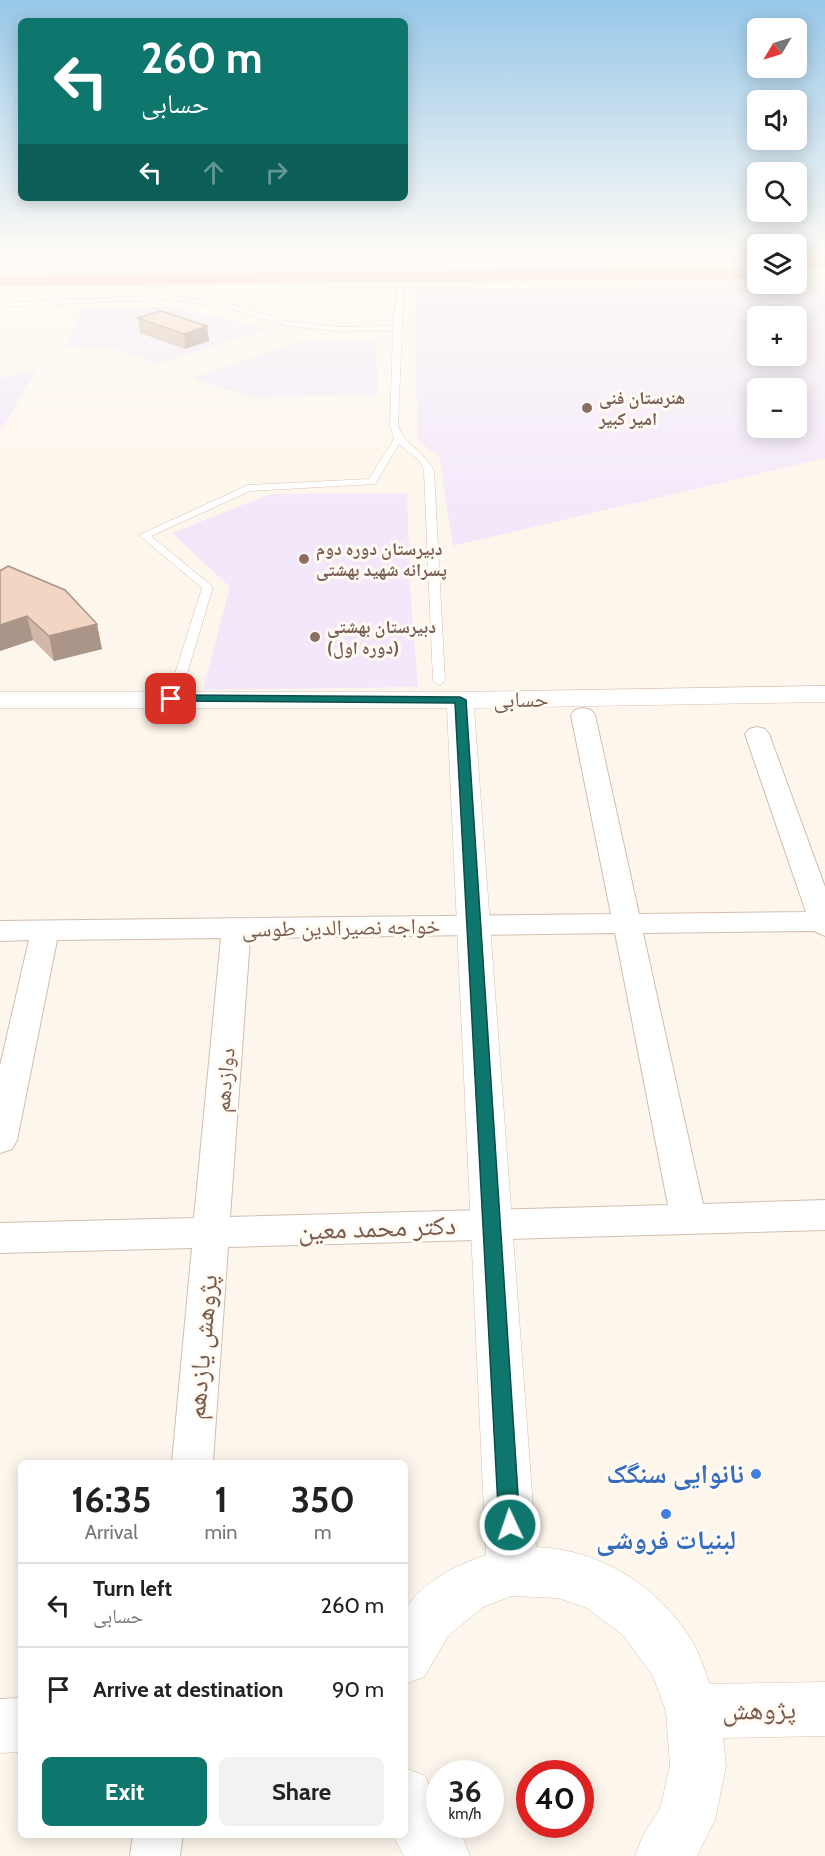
<!DOCTYPE html>
<meta charset="utf-8">
<style>
:root{--surface:#fff;--page:#f2f2f2;--text:#222;--muted:#767676;--line:#e0e0e0;--accent:#0f766e}
body{margin:0;font-family:Cabin,"Noto Naskh Arabic",sans-serif;background:var(--page);color:var(--text);height:100vh;display:flex;flex-direction:column;font-size:22px;white-space:nowrap}
*{box-sizing:border-box;margin:0}
p{font-size:20px;color:var(--muted)}
.icon{flex:none;width:33px;height:33px;fill:none;stroke:currentColor;stroke-width:2;stroke-linecap:round;stroke-linejoin:round}
.map{position:relative;flex:1;overflow:hidden}
.drawer{position:absolute;left:18px;top:1460px;width:390px;height:378px;display:flex;flex-direction:column;background:var(--surface);border-radius:9px;box-shadow:0 3px 15px #0003}
.drawer>*{flex:none}
.guide{position:absolute;left:18px;top:18px;width:390px;height:183px;border-radius:9px;box-shadow:0 3px 15px #0003;background:#0f766e;color:#fff;overflow:hidden}
.needle{width:39px;rotate:232deg}
.buttons{position:absolute;left:747px;top:18px;display:grid;gap:12px}
.buttons a{display:grid;place-items:center;width:60px;height:60px;border-radius:9px;background:var(--surface);box-shadow:0 3px 15px #0003;font-size:30px}
.speed{position:absolute;left:426px;top:1760px;display:flex;gap:12px;font-size:30px;font-weight:700;text-align:center}
.speed>*{display:grid;place-content:center;width:78px;height:78px;border-radius:50%;background:var(--surface);box-shadow:0 3px 15px #0003;line-height:1}
.speed small{font-size:15px;font-weight:400}
.speed .limit{border:9px solid #d22;background:#fff;color:#111}
.pin{position:absolute;display:grid;place-items:center;width:51px;height:51px;color:#fff;margin:-26px;border-radius:12px;box-shadow:0 3px 9px #0006}
.me{position:absolute;width:66px;margin:-33px;rotate:357deg;stroke-linejoin:round;filter:drop-shadow(0 0 4px #0008)}
.turn{display:flex;align-items:center;gap:21px;height:126px;padding:0 24px;font-size:27px}
.turn .icon{width:78px;height:78px;stroke-width:2.5}
.turn b{display:block;font-size:42px;line-height:51px}
.lanes{display:flex;align-items:center;height:57px;padding:0 24px;background:#0003;justify-content:center;gap:30px;direction:ltr}
.lanes .off{opacity:.35}
.eta{display:flex;justify-content:space-evenly;align-items:center;height:102px;text-align:center}
.eta b{font-size:36px;font-weight:800;line-height:42px}
.action{display:flex;gap:12px;margin-top:auto;padding:12px 24px}
.action a{flex:1;height:69px;border-radius:9px;background:var(--accent);color:#fff;font-size:24px;font-weight:800;line-height:69px;text-align:center}
.action a+a{background:var(--page);color:var(--text)}
ul{padding:0;list-style:none}
li{display:flex;align-items:center;gap:18px;height:84px;padding:0 24px;border-top:2px solid var(--line)}
li div{flex:1}
li b{display:block;font-size:22px}
li em{font-style:normal}
.map>svg:first-child{display:block}
.education{fill:#f3e8fa;fill-rule:evenodd}
.lines{fill:none;stroke-linecap:round;stroke-linejoin:round}
.lane-casing{stroke:#d1beb0;stroke-width:1}
.street-casing{stroke:#d1beb0;stroke-width:2}
.secondary-casing{stroke:#d6c0b0;stroke-width:1}
.highway-casing{stroke:#dad1cd;stroke-width:1}
.path{stroke:#d9b8a5;stroke-width:1.5;stroke-dasharray:1 2;stroke-linecap:butt}
.lane{fill:#fff;fill-rule:evenodd}
.street{fill:#fff;fill-rule:evenodd}
.secondary{fill:#fff;fill-rule:evenodd}
.highway{fill:#f7b7a3;fill-rule:evenodd}
.path-bridge{stroke:#d9b8a5;stroke-width:1.5;stroke-dasharray:1 2;stroke-linecap:butt}
.wall{fill:#d1b7a8}
.shaded-wall{fill:#aa9588}
.building{fill:#f3d5c3;stroke:#aa9588;stroke-width:1.5}
.route{fill:#0f766e;stroke:#0a4d48;stroke-width:1.5}
.education-dot{fill:#8d6e63;stroke:#fffaf3;stroke-width:2}
.shop-dot{fill:#3f7fe0;stroke:#fffaf3;stroke-width:2}
.labels{text-anchor:middle;stroke-width:6;stroke-linejoin:round;paint-order:stroke}
.far-education-label{font-size:18px;font-weight:bold;fill:#785e54;stroke:#fffaf3;text-anchor:start}
.street-label{font-size:22px;fill:#7a5c4d;stroke:#fffaf3}
.near-street-label{font-size:27px;fill:#7a5c4d;stroke:#fffaf3}
.near-shop-label{font-size:27px;font-weight:bold;fill:#366cbe;stroke:#fffaf3;text-anchor:end}
</style>
<div class="map">
<svg width="825" height="1856" viewBox="0 0 825 1856">
<rect width="100%" height="100%" fill="#fdf6ec"/>
<g class="education">
<path d="M0,254h262l-262,4z"/>
<path d="M825,284v174l-372,88 -14,-90 -21,-15 -4,-151zM758,316h38v40h-38zM758,388h38v40h-38z"/>
<path d="M82,307h92l93,22 -109,35 -45,-15 -48,-2z"/>
<path d="M376,340l2,55 -128,2 -58,-19 108,-36z"/>
<path d="M37,369l-37,63v-54z"/>
<path d="M407,493l3,92 8,102 -215,3 27,-103 -58,-54 98,-39z"/>
</g>
<g class="lines">
<g class="lane-casing">
<g id="lane">
<path d="M707,255l50,7 -3,2 -47,-5 -360,1 -79,3 -19,6 -3,-2 21,-8 80,-3z"/>
<path d="M401,274l3,2 -6,149c7,22 26,25 36,46l11,210 -6,4 -6,-4 -9,-210 -4,-10 -21,-17 -24,40 -125,7 -99,45 62,51 -27,90 -2,3h-8l-2,-3 28,-89 -63,-53 109,-50 121,-6 25,-40 -4,-14 3,-95 -53,1 -52,-5 -59,-18 -62,-9 -167,8v-4l167,-8 63,9 59,18 51,5 53,-1 5,-50z"/>
</g>
</g>
<g class="street-casing">
<g id="street">
<path d="M583,708l8,2 4,5 44,199 167,-2 -61,-178 4,-5 8,-2 8,2 4,5 56,153v49l-11,-5 -171,2 60,271 122,-4v30l-597,17 -15,215h-41l20,-214 -192,5v-30l194,-5 27,-280 -164,2 -40,200 -5,9 -12,4v-87l29,-126 -29,1v-20l611,-7 -40,-199 4,-5zM615,933l53,272 -438,12 20,-279z"/>
<path d="M133,1834h50l-3,22h-50z"/>
</g>
</g>
<g class="secondary-casing">
<g id="secondary">
<path d="M825,686v16l-351,6 62,839c63,2 123,39 156,94 8,12 12,29 18,43l115,-2v54l-102,2 3,28 -11,54 -18,36h-62l8,-21 17,-26 10,-43 -4,-55 -13,-35 -29,-40 -37,-28 -29,-10 -46,-2 -29,11 -35,29 -24,41 -19,7v-74c18,-29 50,-44 81,-55l-39,-847h-447v-16h460z"/>
<path d="M21,1698v54l-21,1v-54z"/>
<path d="M405,1768l20,8 15,33v15h12l10,11 8,21h-66l-12,-22h13z"/>
</g>
</g>
<g class="highway-casing">
<g id="highway">
<rect x="796" y="258" width="29" height="8"/>
<path d="M758,268v10l-758,8v-10z"/>
</g>
</g>
<path class="path" d="M2,263l3,-9"/>
<use href="#lane" class="lane"/>
<use href="#street" class="street"/>
<use href="#secondary" class="secondary"/>
<use href="#highway" class="highway"/>
<path class="path-bridge" d="M551,255l15,25"/>
</g>
<g class="wall">
<path d="M138,318l69,8 2,15 -24,8 -45,-16z"/>
<path d="M0,571l102,78 -48,12 -21,-21 -33,11z"/>
</g>
<g class="shaded-wall">
<path d="M207,326l2,15 -24,8 -1,-15z"/>
<path d="M27,616l6,24 -33,11v-26z"/>
<path d="M97,624l5,25 -48,12 -5,-25z"/>
</g>
<g class="building">
<path d="M161,311l46,15 -23,8 -46,-16z"/>
<path d="M8,566l57,24 32,34 -48,12 -22,-20 -27,9v-54z"/>
</g>
<linearGradient id="sky" x2="0" y2="1"><stop stop-color="#97c7e8"/><stop offset="0.49" stop-color="#fefbf6"/><stop offset="1" stop-color="#fefbf6" stop-opacity="0"/></linearGradient>
<rect width="825" height="514" fill="url(#sky)"/>
<path class="route" d="M171,695l289,2 6,3 54,825 -3,7 -7,3 -8,-3 -3,-7 -44,-822 -288,-2 -1,-2z"/>
<g class="education-dot">
<circle cx="587" cy="408" r="6"/>
<circle cx="304" cy="559" r="6"/>
<circle cx="315" cy="637" r="6"/>
</g>
<g class="shop-dot">
<circle cx="756" cy="1474" r="6"/>
<circle cx="666" cy="1514" r="6"/>
</g>
<g class="labels">
<g class="far-education-label">
<text x="599" y="404">هنرستان فنی<tspan x="599" dy="21">امیر کبیر</tspan></text>
<text x="316" y="555">دبیرستان دوره دوم<tspan x="316" dy="21">پسرانه شهید بهشتی</tspan></text>
<text x="327" y="633">دبیرستان بهشتی<tspan x="327" dy="21">(دوره اول)</tspan></text>
</g>
<g class="street-label">
<text transform="translate(521 699) rotate(-1)" y="8">حسابی</text>
<text transform="translate(341 927) rotate(-1)" y="8">خواجه نصیرالدین طوسی</text>
<text transform="translate(224 1080) rotate(-85)" y="8">دوازدهم</text>
</g>
<g class="near-street-label">
<text transform="translate(377 1228) rotate(-2)" y="9">دکتر محمد معین</text>
<text transform="translate(202 1347) rotate(-85)" y="9">پژوهش یازدهم</text>
<text transform="translate(759 1710) rotate(-1)" y="9">پژوهش</text>
</g>
<g class="near-shop-label">
<text x="744" y="1483">نانوایی سنگک</text>
<text x="666" y="1549" text-anchor="middle">لبنیات فروشی</text>
</g>
</g>
</svg>
<div class="buttons">
<a><svg class="needle" viewBox="-14 -14 28 28"><path d="M0-13l5 13h-10z" fill="#e53935"/><path d="M0 13l5-13h-10z" fill="#767676"/></svg></a>
<a><svg class="icon" aria-label="sound" viewBox="0 0 24 24"><path d="M4 9h4l5-4v14l-5-4H4zM17 9q2 3 0 6"/></svg></a>
<a><svg class="icon" aria-label="search" viewBox="0 0 24 24"><circle cx="10" cy="10" r="6"/><path d="M15 15l6 6"/></svg></a>
<a><svg class="icon" aria-label="layers" viewBox="0 0 24 24"><path d="M12 4l9 5-9 5-9-5zM3 14l9 5 9-5"/></svg></a>
<a>+</a>
<a>−</a>
</div>
<div class="speed"><div>36<small>km/h</small></div><div class="limit">40</div></div>
<div class="pin" style="left:171px;top:699px;background:#d93025"><svg class="icon" aria-label="arrive" viewBox="0 0 24 24"><path d="M6 21V4h12l-3 4 3 4H6"/></svg></div>
<svg class="me" style="left:510px;top:1525px" viewBox="-20 -20 40 40"><circle r="17" fill="#0f766e" stroke="#fff" stroke-width="3"/><path d="M0-11L8 9 0 5-8 9z" fill="#fff"/></svg>
<div class="guide">
<div class="turn"><svg class="icon" aria-label="left" viewBox="0 0 24 24"><path d="M17 20v-9H6M10 6l-5 5 5 5"/></svg><div><b>260 m</b>حسابی</div></div>
<div class="lanes"><svg class="icon" aria-label="left" viewBox="0 0 24 24"><path d="M17 20v-9H6M10 6l-5 5 5 5"/></svg><svg class="icon off" aria-label="ahead" viewBox="0 0 24 24"><path d="M12 20V5M6 11l6-6 6 6"/></svg><svg class="icon off" aria-label="right" viewBox="0 0 24 24"><path d="M7 20v-9h11M14 6l5 5-5 5"/></svg></div>
</div>
<section class="drawer">
<div class="eta">
<div><b>16:35</b><p>Arrival</p></div>
<div><b>1</b><p>min</p></div>
<div><b>350</b><p>m</p></div>
</div>
<ul>
<li><svg class="icon" aria-label="left" viewBox="0 0 24 24"><path d="M17 20v-9H6M10 6l-5 5 5 5"/></svg><div><b>Turn left</b><p>حسابی</p></div><em>260 m</em></li>
<li><svg class="icon" aria-label="arrive" viewBox="0 0 24 24"><path d="M6 21V4h12l-3 4 3 4H6"/></svg><div><b>Arrive at destination</b></div><em>90 m</em></li>
</ul>
<div class="action"><a>Exit</a><a>Share</a></div>
</section>
</div>
